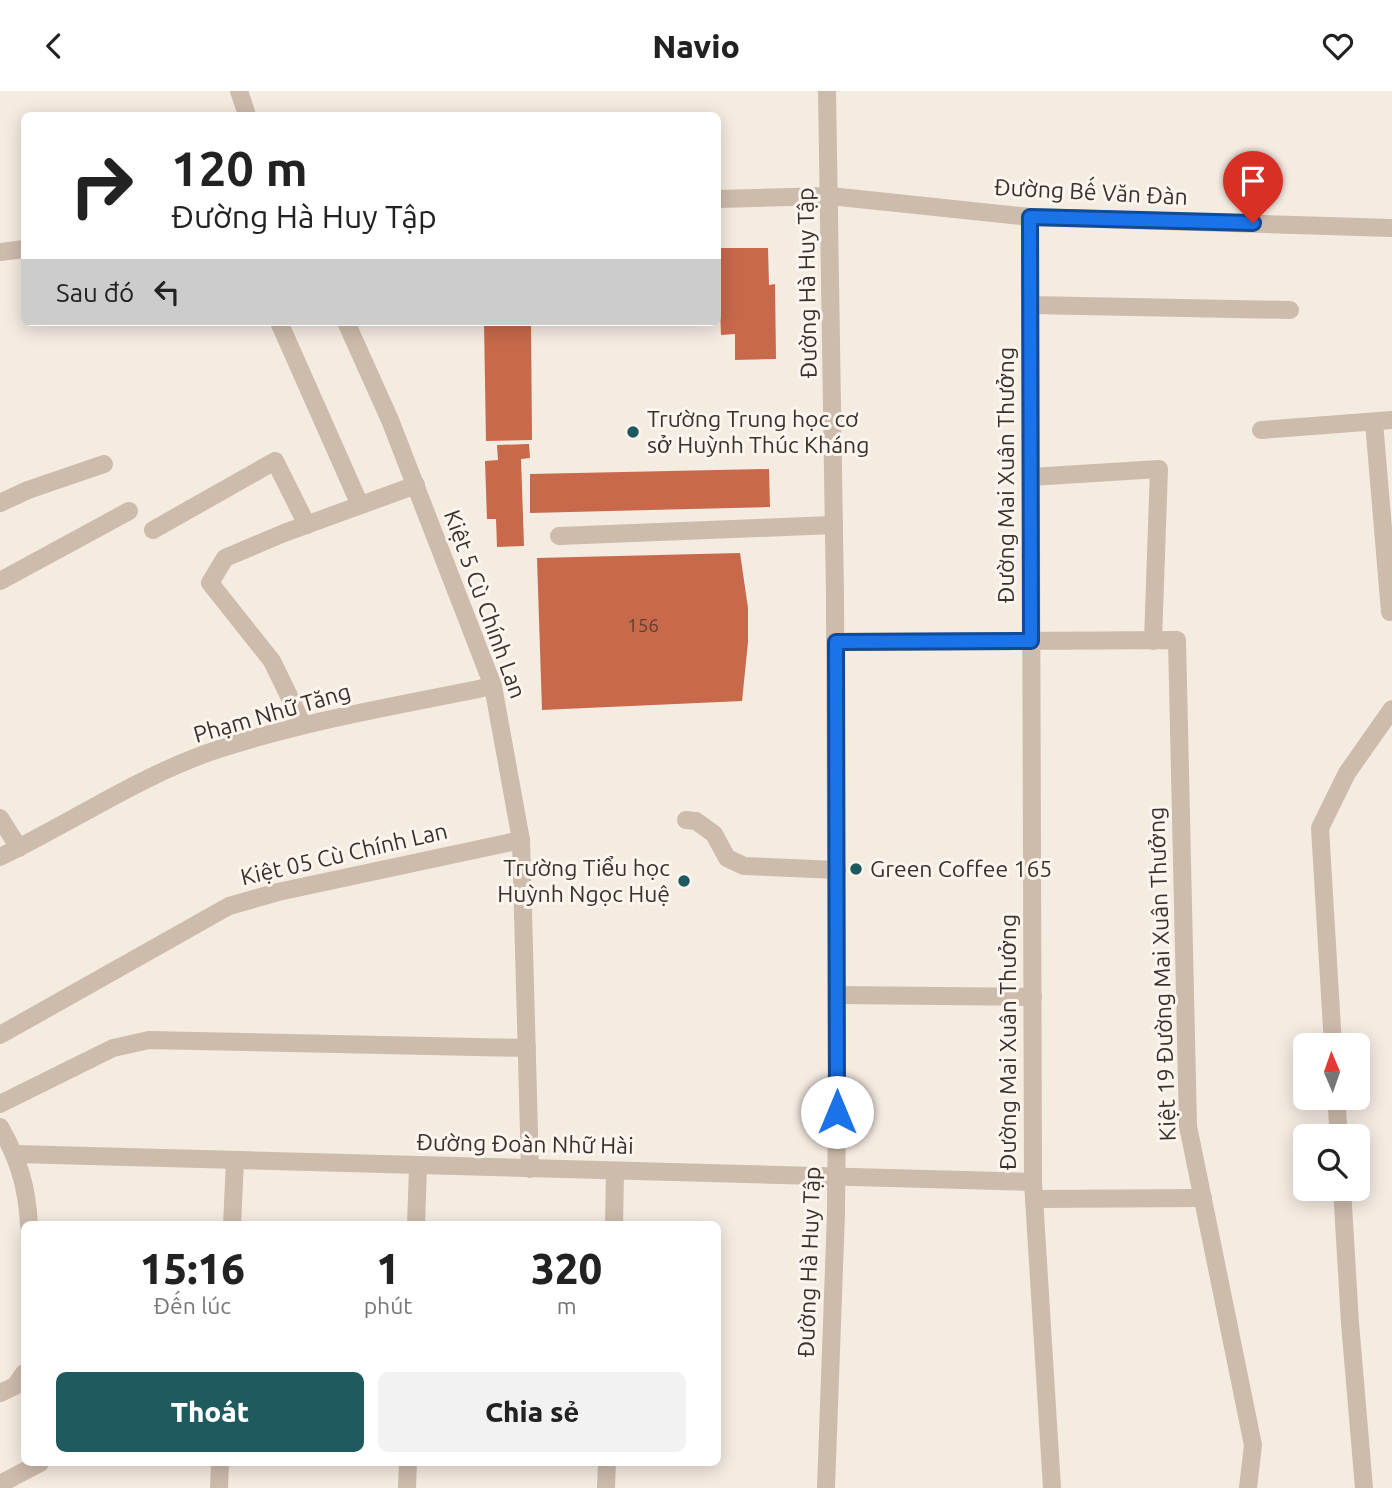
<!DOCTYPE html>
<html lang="vi">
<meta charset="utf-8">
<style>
:root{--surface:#fff;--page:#f2f2f2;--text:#222;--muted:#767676;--accent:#1f5a5e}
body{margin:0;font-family:Ubuntu,sans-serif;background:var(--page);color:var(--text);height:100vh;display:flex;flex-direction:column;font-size:26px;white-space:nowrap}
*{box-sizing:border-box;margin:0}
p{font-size:23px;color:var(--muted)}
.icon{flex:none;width:38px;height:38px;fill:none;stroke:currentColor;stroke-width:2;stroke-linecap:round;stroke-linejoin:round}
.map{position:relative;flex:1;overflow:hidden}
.side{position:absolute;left:21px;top:1130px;width:700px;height:245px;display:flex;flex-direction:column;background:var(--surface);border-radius:10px;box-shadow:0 4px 18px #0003}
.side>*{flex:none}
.banner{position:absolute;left:21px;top:21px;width:700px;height:214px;border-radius:10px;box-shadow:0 4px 18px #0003;background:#fff;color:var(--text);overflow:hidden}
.needle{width:46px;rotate:358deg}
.buttons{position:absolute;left:1293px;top:942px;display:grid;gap:14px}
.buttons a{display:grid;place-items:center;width:77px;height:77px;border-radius:10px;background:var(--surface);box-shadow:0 4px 18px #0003;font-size:35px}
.pin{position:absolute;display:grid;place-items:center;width:60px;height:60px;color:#fff;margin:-72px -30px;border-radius:50% 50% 50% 0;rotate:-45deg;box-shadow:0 0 7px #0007}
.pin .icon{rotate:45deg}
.me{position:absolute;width:77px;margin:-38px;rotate:0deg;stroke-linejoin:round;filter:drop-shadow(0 0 5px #0008)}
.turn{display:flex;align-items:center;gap:24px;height:147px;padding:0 35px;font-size:32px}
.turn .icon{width:91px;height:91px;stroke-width:2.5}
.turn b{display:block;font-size:49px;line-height:60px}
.then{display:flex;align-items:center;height:66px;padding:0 35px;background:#0003;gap:14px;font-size:26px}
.eta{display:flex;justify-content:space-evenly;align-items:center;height:119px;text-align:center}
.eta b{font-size:42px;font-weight:800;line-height:49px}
.action{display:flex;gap:14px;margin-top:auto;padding:14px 35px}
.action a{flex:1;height:80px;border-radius:10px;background:var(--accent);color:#fff;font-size:28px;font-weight:800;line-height:80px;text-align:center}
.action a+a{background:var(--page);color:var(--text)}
header{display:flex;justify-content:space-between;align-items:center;height:91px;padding:0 35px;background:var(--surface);font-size:32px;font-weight:800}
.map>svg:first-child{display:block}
.building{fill:#c8694b}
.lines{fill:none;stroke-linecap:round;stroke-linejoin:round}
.minor{stroke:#cdbbac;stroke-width:18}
.route-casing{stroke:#114b97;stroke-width:18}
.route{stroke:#1a73e8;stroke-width:12}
.poi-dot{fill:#1f5a5e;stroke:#fbf5ee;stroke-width:2.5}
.labels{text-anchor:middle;stroke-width:6;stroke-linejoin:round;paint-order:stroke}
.number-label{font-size:19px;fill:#5e3e33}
.street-label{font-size:23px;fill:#3b302b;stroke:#fbf5ee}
.poi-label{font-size:23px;fill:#3b302b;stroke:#fbf5ee;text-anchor:start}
</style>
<header><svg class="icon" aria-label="back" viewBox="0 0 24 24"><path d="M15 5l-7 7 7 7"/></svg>Navio<svg class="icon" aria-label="heart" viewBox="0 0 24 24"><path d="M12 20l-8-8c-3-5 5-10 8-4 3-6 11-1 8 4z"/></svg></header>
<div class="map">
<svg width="1392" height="1397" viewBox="0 0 1392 1397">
<rect width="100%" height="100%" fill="#f4ebe1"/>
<g class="building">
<path d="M718,157h50l1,37 6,-1 1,75 -41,1v-26l-14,1z"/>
<path d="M484,231h47l1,118 -46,1z"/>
<path d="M529,353l1,14 -9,1 3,87 -27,1 -1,-28h-9l-2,-58 13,-1 -1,-15z"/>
<path d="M769,378l1,38 -240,6v-39z"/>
<path d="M740,462l8,55v34l-6,59 -200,9 -5,-152z"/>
</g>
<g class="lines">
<g class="minor">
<path d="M239,0l8,24"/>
<path d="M718,108l112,-3 200,21 362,11"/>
<path d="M1030,126l3,965 19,306"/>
<path d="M0,161l24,-3"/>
<path d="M1030,214l260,5"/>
<path d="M279,231l81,183"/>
<path d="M346,231l44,98 103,266 28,154 9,329"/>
<path d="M1374,331l16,190"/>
<path d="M1261,339l131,-10"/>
<path d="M1031,386l128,-8 -6,172"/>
<path d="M0,412l28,-13 76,-26"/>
<path d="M153,439l122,-69 32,64"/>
<path d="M559,445l275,-11"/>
<path d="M0,490l129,-70"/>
<path d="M836,551l341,-2 11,486 65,319 -5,43"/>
<path d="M303,634l-31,-64 -62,-78 15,-25 59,-25 132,-48"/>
<path d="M0,727l19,30"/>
<path d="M686,729l10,1 18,13 13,24 17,8 93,4"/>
<path d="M0,766c73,-35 142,-83 219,-108 89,-29 182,-44 274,-63"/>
<path d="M837,904l196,2"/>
<path d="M0,944l229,-129 49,-14 243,-52"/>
<path d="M1333,954l-13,-217 27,-55 45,-64"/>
<path d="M1336,1006l3,39"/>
<path d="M0,1013l113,-56 36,-8 378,8"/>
<path d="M0,1036c19,33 27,60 29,98"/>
<path d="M16,1063l1017,28"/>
<path d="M1342,1097l8,135 14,165"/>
<path d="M1034,1108l169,-1"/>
<path d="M232,1134l3,-64"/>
<path d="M416,1134l2,-58"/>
<path d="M614,1134l1,-54"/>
<path d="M0,1302l15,-7 9,-13"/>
<path d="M0,1393l40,-21"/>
<path d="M219,1397l1,-25"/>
<path d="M407,1397l1,-25"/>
<path d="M606,1397l1,-25"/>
<path d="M826,1397l10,-275 1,-116 -2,-501 -8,-505"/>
</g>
</g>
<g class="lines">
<g class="route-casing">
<path id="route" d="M837,1021l-1,-470 195,-1 -1,-424 223,6"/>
</g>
<use href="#route" class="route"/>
</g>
<g class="poi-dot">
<circle cx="633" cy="341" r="7"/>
<circle cx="856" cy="778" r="7"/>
<circle cx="684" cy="790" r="7"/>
</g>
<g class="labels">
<g class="number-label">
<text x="643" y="541">156</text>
</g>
<g class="street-label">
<text transform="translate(1091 101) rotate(3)" y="8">Đường Bế Văn Đàn</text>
<text transform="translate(807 192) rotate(-91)" y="8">Đường Hà Huy Tập</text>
<text transform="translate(1006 384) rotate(-90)" y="8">Đường Mai Xuân Thưởng</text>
<text transform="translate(485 513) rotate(70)" y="8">Kiệt 5 Cù Chính Lan</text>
<text transform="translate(272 622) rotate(-16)" y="8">Phạm Nhữ Tăng</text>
<text transform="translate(344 763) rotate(-13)" y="8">Kiệt 05 Cù Chính Lan</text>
<text transform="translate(1162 883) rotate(-92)" y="8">Kiệt 19 Đường Mai Xuân Thưởng</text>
<text transform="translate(1008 951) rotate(-90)" y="8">Đường Mai Xuân Thưởng</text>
<text transform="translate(525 1053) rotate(1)" y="8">Đường Đoàn Nhữ Hài</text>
<text transform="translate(809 1171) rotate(-88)" y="8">Đường Hà Huy Tập</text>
</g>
<g class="poi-label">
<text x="647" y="336">Trường Trung học cơ<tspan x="647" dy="26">sở Huỳnh Thúc Kháng</tspan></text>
<text x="670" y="785" text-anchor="end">Trường Tiểu học<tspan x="670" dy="26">Huỳnh Ngọc Huệ</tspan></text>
<text x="870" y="786">Green Coffee 165</text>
</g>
</g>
</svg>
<div class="buttons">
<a><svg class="needle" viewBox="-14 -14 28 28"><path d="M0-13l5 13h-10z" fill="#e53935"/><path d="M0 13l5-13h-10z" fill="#767676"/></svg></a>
<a><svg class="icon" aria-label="search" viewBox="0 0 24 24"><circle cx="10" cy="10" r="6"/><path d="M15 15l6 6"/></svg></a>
</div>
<div class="pin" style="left:1253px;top:132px;background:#d93025"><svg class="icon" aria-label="arrive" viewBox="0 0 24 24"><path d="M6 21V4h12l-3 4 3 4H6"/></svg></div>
<svg class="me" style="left:837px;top:1021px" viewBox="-20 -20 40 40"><circle r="19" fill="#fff"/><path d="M0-13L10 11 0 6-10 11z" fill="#1a73e8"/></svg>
<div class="banner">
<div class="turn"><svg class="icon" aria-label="right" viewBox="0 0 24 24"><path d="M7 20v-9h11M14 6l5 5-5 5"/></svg><div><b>120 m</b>Đường Hà Huy Tập</div></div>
<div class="then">Sau đó<svg class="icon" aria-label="left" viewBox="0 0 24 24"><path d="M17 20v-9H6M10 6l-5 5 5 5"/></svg></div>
</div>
<section class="side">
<div class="eta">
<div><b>15:16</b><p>Đến lúc</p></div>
<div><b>1</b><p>phút</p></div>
<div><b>320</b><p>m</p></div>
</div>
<div class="action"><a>Thoát</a><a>Chia sẻ</a></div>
</section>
</div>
